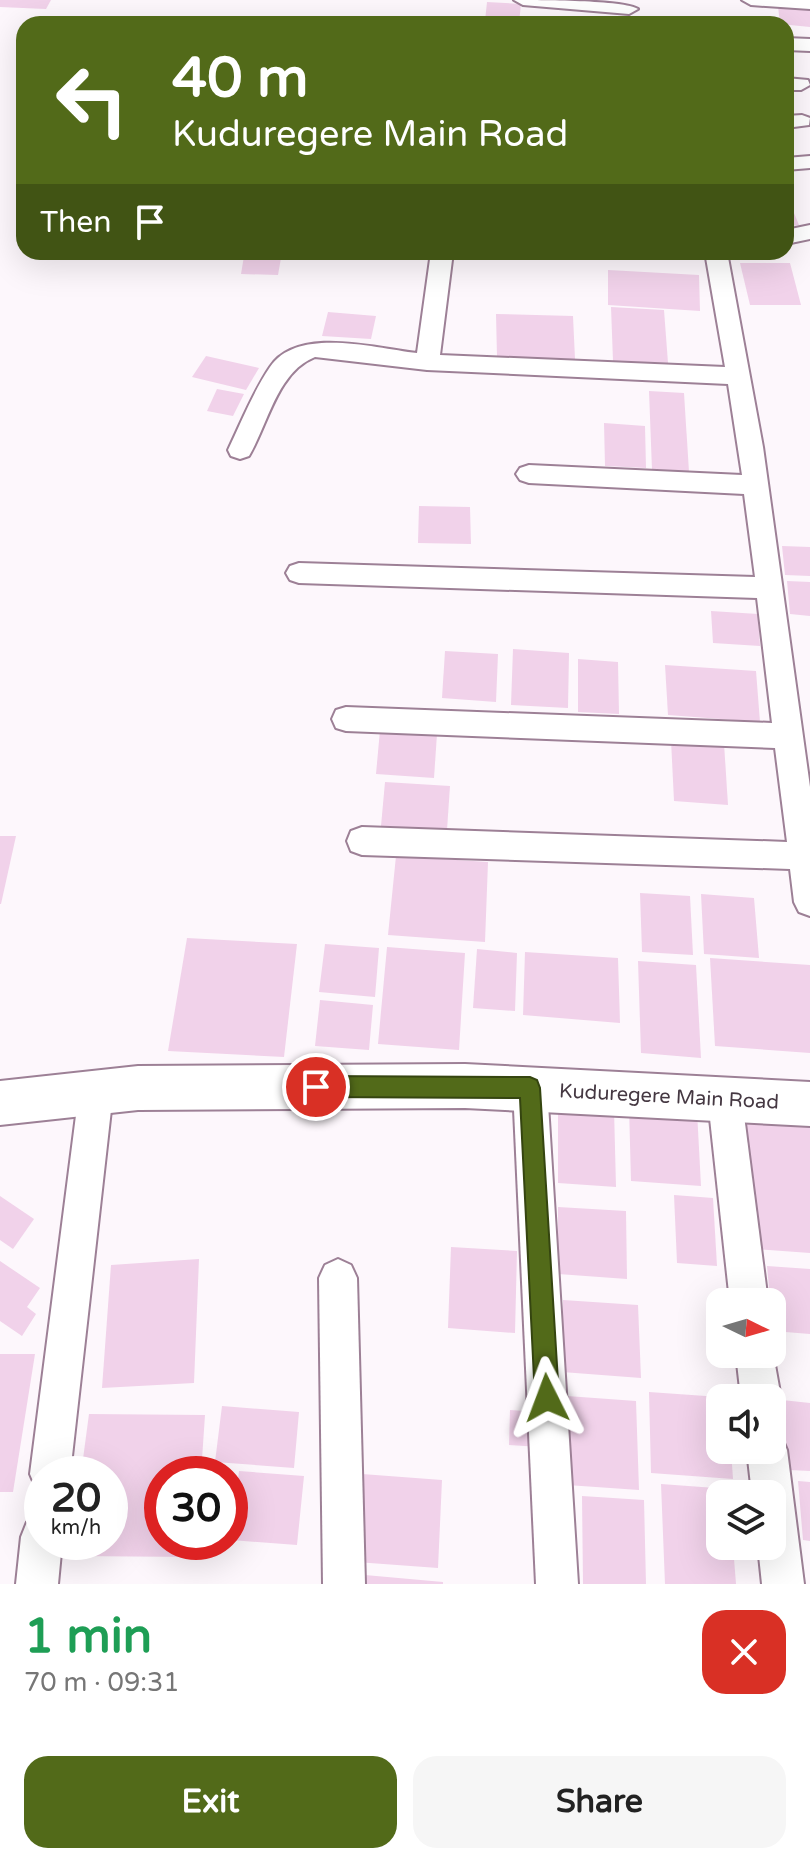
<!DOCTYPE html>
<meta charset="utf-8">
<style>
:root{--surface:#fff;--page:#f6f6f6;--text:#222;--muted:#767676;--accent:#526a19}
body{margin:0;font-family:"Varela Round",sans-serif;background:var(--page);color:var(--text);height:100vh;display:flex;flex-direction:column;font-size:30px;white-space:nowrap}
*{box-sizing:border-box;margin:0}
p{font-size:26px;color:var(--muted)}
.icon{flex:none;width:44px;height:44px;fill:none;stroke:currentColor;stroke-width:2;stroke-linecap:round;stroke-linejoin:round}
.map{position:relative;height:1584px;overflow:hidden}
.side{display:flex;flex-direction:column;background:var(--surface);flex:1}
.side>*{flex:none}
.hud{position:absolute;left:16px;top:16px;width:778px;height:244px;border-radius:24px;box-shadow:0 8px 32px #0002;background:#526a19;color:#fff;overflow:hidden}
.needle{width:52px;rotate:95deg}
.buttons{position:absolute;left:706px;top:1288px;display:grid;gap:16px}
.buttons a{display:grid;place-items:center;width:80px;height:80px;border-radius:16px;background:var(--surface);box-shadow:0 8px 32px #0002;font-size:40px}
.speed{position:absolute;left:24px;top:1456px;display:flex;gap:16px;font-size:40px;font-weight:700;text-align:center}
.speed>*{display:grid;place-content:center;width:104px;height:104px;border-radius:50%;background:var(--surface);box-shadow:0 8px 32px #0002;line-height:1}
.speed small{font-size:20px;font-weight:400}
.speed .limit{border:12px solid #d22;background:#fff;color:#111}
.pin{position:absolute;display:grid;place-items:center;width:68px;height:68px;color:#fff;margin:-34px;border:4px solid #fff;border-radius:50%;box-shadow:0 2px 8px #0007}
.me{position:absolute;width:88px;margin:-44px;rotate:357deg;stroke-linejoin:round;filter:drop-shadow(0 0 6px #0008)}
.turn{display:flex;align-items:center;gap:28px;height:168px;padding:0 24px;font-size:36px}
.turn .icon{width:104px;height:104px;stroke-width:2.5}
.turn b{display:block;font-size:56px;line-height:68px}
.then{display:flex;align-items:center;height:76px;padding:0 24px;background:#0003;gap:16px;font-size:30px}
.round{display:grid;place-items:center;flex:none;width:84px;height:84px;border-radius:24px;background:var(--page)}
.headline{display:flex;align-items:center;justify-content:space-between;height:136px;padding:0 24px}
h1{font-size:48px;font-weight:700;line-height:60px;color:#1e9e55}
.button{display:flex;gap:16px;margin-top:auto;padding:16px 24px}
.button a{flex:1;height:92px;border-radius:24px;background:var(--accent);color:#fff;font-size:32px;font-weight:700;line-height:92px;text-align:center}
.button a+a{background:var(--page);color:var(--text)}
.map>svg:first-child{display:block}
.building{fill:#f1d2ea}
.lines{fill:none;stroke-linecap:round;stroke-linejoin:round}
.minor-casing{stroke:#9d8096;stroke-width:4}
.tertiary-casing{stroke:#9d8096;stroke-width:4}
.minor{fill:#fff;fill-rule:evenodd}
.tertiary{fill:#fff;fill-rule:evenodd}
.route{fill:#526a19;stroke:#354510;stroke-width:2}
.labels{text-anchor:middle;stroke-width:6;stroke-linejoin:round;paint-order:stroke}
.street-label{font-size:20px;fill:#453842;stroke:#fff}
</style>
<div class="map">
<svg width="810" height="1584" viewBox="0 0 810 1584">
<rect width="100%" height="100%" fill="#fdf7fc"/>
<g class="building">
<path d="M0,0h51l-5,9 -46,-2z"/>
<path d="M487,2l34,2 -2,19 -34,-2z"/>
<path d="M778,6l32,2v19l-30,-3z"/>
<path d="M786,194l13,31 -13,2z"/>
<path d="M244,256l37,2 -3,17 -37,-1z"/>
<path d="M740,263h50l11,42h-51z"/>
<path d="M608,270l91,5 1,36 -92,-6z"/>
<path d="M611,307l53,3 4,53 -55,-2z"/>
<path d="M328,312l48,4 -5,23 -49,-3z"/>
<path d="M496,314l77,2 2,43 -78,-2z"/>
<path d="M206,356l53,12 -13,22 -54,-13z"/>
<path d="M217,389l27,5 -11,22 -26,-5z"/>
<path d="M649,391l35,2 5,79 -37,-2z"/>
<path d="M604,423l41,3 1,42 -41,-2z"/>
<path d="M419,506l51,1 1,37 -53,-1z"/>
<path d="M782,546l28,1v29l-25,-1z"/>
<path d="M787,581l23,1v34l-20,-2z"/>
<path d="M711,611l47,3 2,32 -47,-3z"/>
<path d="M513,649l56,4 -1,55 -57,-3z"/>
<path d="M445,651l53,3 -2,48 -54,-4z"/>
<path d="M578,659l40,3 1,52 -41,-2z"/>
<path d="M665,665l91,6 4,51 -92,-7z"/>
<path d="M380,730l57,4 -3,44 -58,-4z"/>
<path d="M671,740l53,3 4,62 -54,-4z"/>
<path d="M385,782l65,4 -3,44 -66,-4z"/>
<path d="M0,836h16l-15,68h-1z"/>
<path d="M396,856l92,6 -3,80 -97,-7z"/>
<path d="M640,893l50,3 3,59 -51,-3z"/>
<path d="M701,894l53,4 5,60 -55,-4z"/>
<path d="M187,938l110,6 -13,113 -116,-6z"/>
<path d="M325,944l54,4 -4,49 -56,-5z"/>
<path d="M387,947l78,6 -6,97 -81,-6z"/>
<path d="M477,949l40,4 -2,58 -42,-3z"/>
<path d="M525,952l93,6 2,65 -97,-8z"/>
<path d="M710,958l100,7v88l-95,-7z"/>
<path d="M638,961l58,4 5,93 -60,-5z"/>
<path d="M320,1000l53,5 -4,45 -54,-4z"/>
<path d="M558,1105l56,4 2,78 -58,-4z"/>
<path d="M629,1107l68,4 4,75 -70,-5z"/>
<path d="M745,1113l65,4v136l-54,-4z"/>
<path d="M674,1195l39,3 4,68 -40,-3z"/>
<path d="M0,1196l34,23 -21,30 -13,-9z"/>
<path d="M558,1207l68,4 1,68 -69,-5z"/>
<path d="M451,1247l66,4 -2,82 -67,-5z"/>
<path d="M199,1259l-5,124 -92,5 9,-123z"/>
<path d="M0,1261l40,27 -13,19 9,7 -14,22 -22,-15z"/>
<path d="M767,1266l43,3v65l-37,-3z"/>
<path d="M563,1300l75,5 3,73 -79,-6z"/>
<path d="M0,1354h35l-22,138h-13z"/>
<path d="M649,1392l71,5v53h11l2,29 -82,-6z"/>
<path d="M567,1396l69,5 3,89 -72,-5z"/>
<path d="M782,1400l28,3v68l-21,-1z"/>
<path d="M222,1406l77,6 -5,56 -79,-6z"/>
<path d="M510,1410l30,2v35l-31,-2z"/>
<path d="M89,1414l116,1 -4,59h-39v68h33l-1,15 -123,-1 2,-14h37v-68h-29z"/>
<path d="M239,1471l65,5 -7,69 -66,-5z"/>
<path d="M362,1474l80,6 -4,88 -82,-6z"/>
<path d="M798,1481l12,1v59l-7,-1z"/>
<path d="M661,1484l68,5v5h-9v52h13l3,38h-71z"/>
<path d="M582,1496l62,4 2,84h-63z"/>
<path d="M365,1575l78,7v2h-79z"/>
</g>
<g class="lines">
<g class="minor-casing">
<g id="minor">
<path d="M514,0c23,0 111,0 124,9l-9,5 -106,-9z"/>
<path d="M742,0h68v9l-59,-4z"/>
<path d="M786,38l24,1v12l-24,-1z"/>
<path d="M786,78l22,2 2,5 -9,5h-15z"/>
<path d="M802,115l8,3 -1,7 -23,3v-12z"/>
<path d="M810,156v12l-24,2v-12z"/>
<path d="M810,225v14l-24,5v-14z"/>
<path d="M431,252h22l-13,103 285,12 -20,-115h22l36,195 47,340v129l-11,-4 -5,-10 -4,-33 -428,-14 -11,-4 -4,-10 4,-10 11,-4 425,15 -12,-94 -429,-17 -10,-3 -4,-9 4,-9 10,-3 426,16 -15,-125 -458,-15 -9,-3 -4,-7 4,-7 9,-3 456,14 -11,-83 -215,-11 -9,-3 -4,-6 4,-6 9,-3 213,10 -14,-91 -301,-14 -112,-13c-38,15 -47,67 -66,99l-9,3 -9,-3 -3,-6c13,-27 25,-58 42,-83 27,-41 105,-19 147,-14z"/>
<path d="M530,1071l12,5 5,12 31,496h-42l-23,-496 5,-12z"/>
<path d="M96,1075l12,5 5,12 -43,382h-28v17l-6,-3 -6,-14 49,-382 5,-12z"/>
<path d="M725,1083l12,5 5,12 26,202h-38l-22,-202 5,-12z"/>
<path d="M338,1259l13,6 6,13 8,306h-42l-4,-306 6,-13z"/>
<path d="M772,1348l9,50 -9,15v-15h-31l-5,-44h36z"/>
<path d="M772,1432l9,4 6,14 17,134h-42l-4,-38h14v-52h-20l-5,-44h25z"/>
<path d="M42,1516v26h20l-4,42h-42l5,-47 6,-15z"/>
</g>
</g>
<g class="tertiary-casing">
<path id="tertiary" d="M465,1064l345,18v44l-345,-18 -327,2 -138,15v-44l138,-15z"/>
</g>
<use href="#minor" class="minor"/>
<use href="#tertiary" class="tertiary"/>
</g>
<path class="route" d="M316,1076l214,1 7,3 3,8 19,310 -4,8 -8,4 -8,-4 -4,-8 -15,-300 -204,-1 -7,-3 -3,-7 3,-8z"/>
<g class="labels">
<g class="street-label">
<text transform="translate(669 1096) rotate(3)" y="7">Kuduregere Main Road</text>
</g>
</g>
</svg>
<div class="buttons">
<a><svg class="needle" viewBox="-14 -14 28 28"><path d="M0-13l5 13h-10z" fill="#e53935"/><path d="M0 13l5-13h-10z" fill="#767676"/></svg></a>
<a><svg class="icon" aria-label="sound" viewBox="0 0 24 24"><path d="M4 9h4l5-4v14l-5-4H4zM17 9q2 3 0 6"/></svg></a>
<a><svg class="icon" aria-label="layers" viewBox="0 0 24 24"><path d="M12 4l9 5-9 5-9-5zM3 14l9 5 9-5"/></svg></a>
</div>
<div class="speed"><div>20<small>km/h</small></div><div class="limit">30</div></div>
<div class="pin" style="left:316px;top:1087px;background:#d93025"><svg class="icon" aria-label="arrive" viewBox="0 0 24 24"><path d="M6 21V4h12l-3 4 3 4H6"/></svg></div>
<svg class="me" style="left:547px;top:1398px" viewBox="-20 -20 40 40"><path d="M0-17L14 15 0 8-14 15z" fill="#526a19" stroke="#fff" stroke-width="4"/></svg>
<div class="hud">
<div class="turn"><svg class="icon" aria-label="left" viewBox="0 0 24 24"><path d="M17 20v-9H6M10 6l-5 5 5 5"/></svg><div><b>40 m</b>Kuduregere Main Road</div></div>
<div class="then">Then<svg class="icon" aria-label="arrive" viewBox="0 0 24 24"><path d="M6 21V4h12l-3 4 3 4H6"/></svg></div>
</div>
</div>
<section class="side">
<div class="headline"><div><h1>1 min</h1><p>70 m · 09:31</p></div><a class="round" style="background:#d93025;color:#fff"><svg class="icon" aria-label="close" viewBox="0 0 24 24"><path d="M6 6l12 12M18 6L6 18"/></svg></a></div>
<div class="button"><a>Exit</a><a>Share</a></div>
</section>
